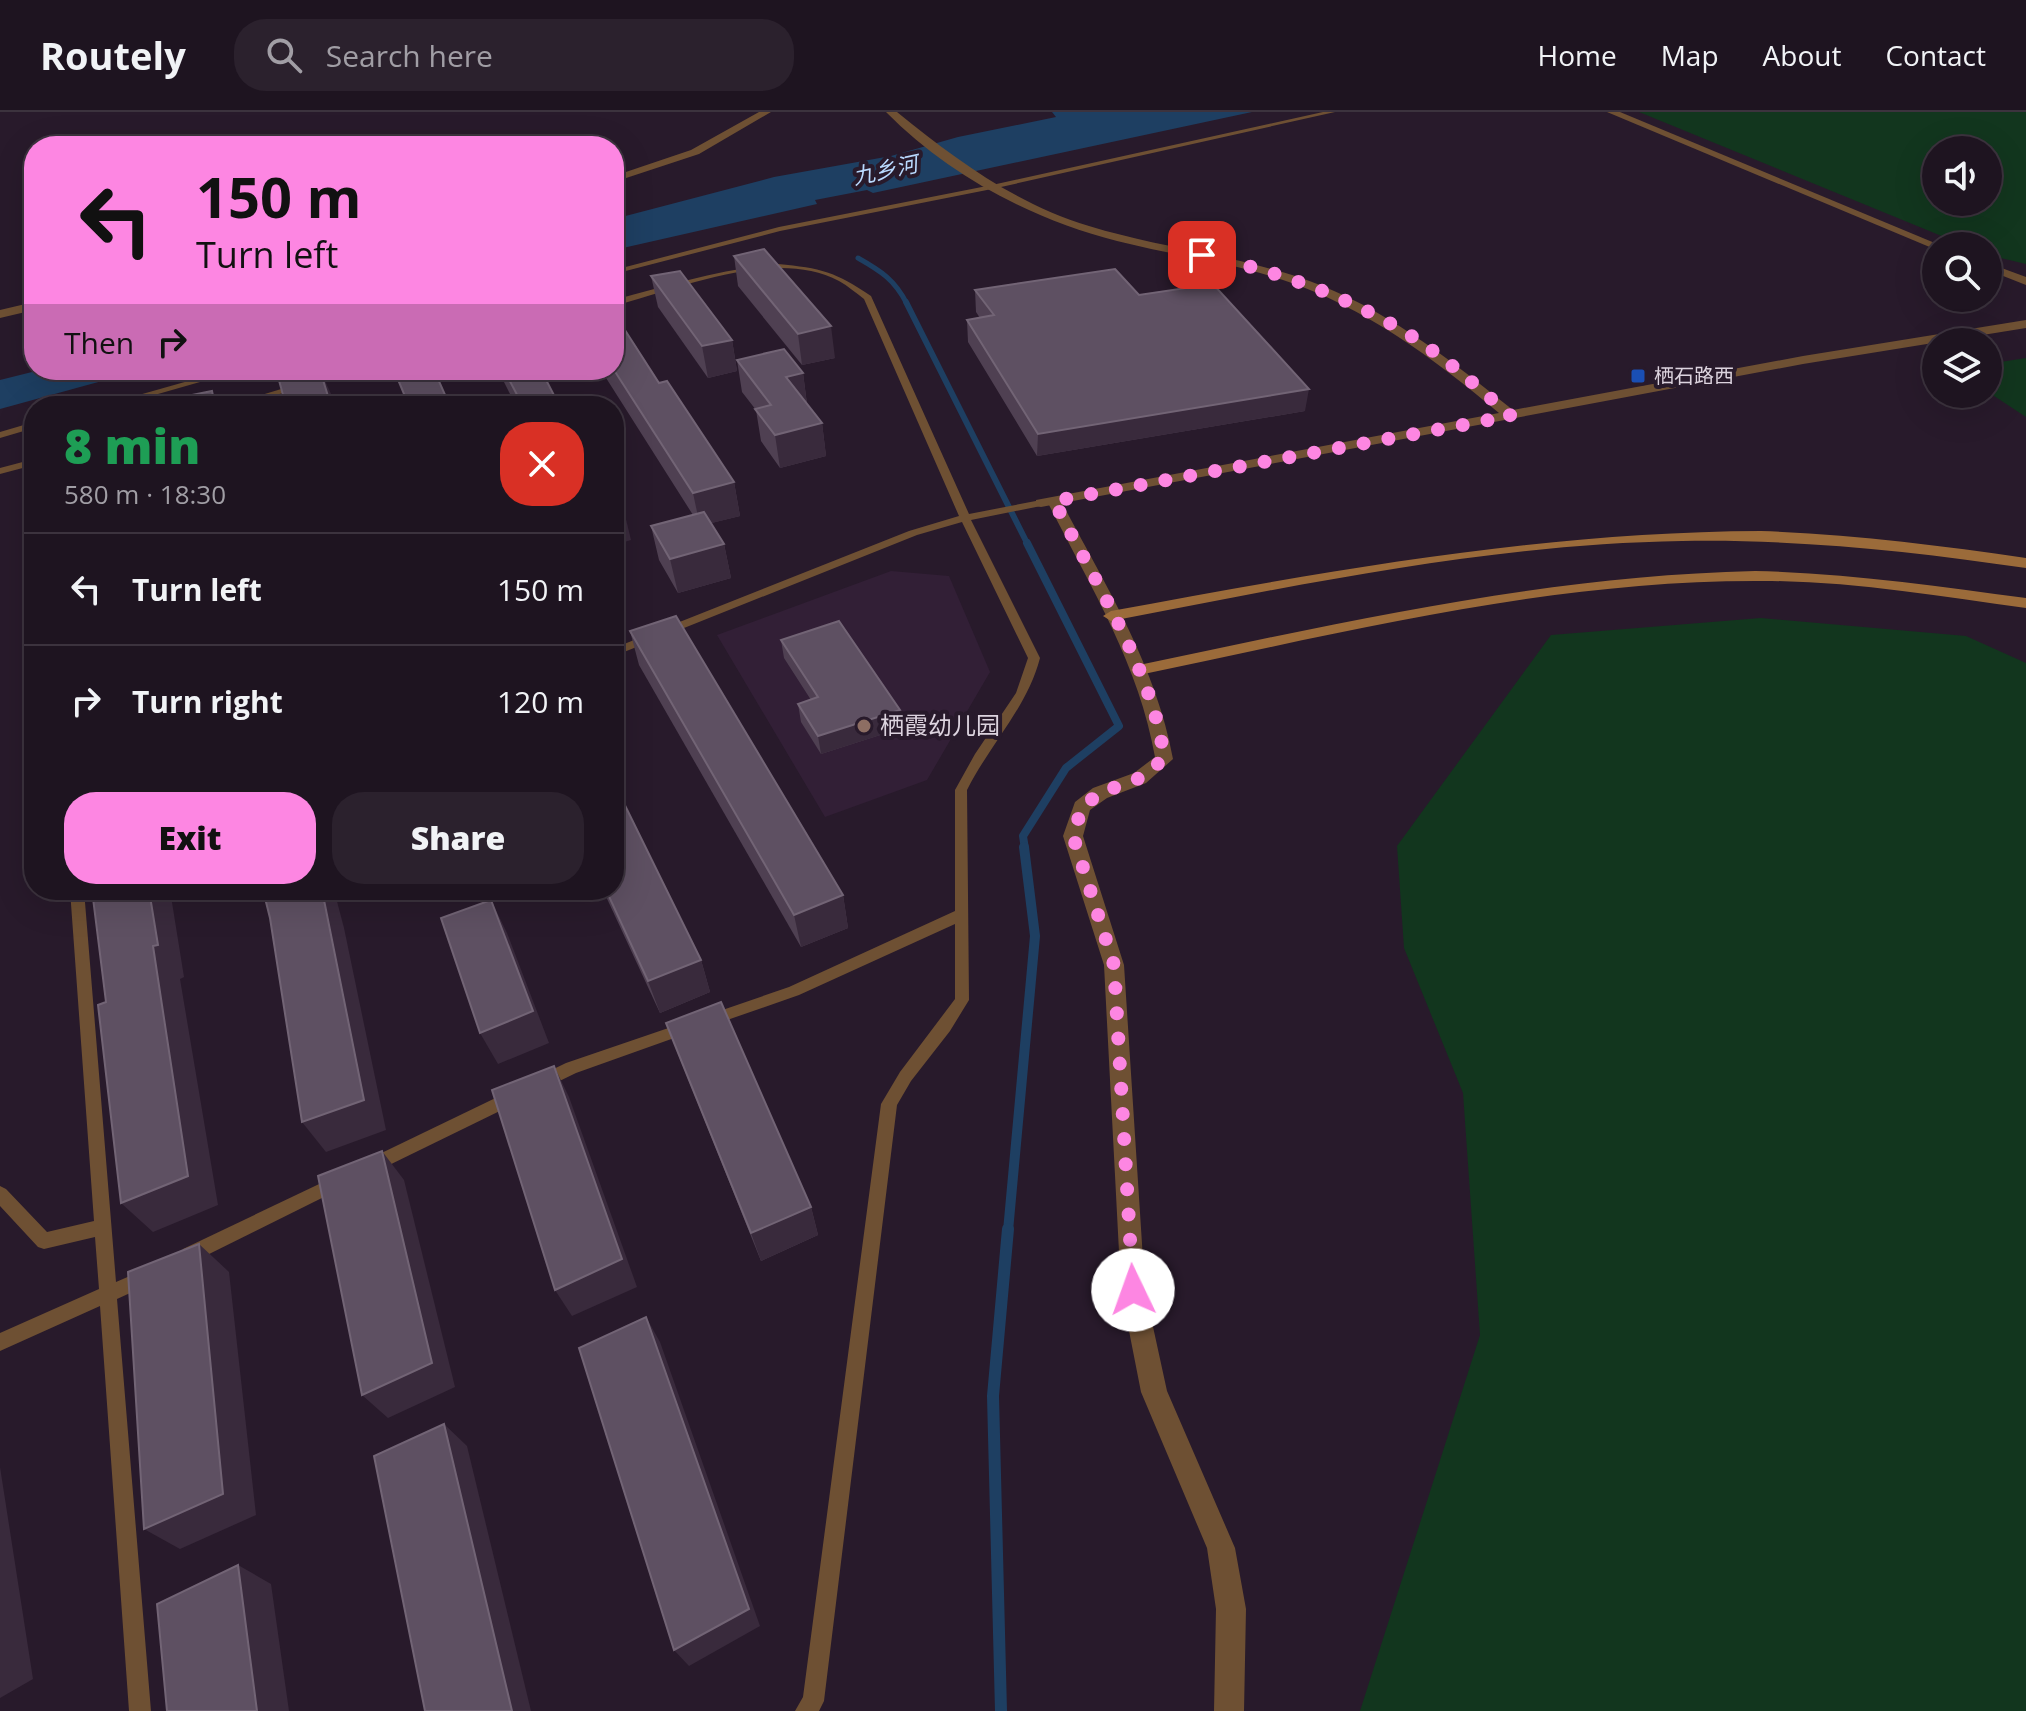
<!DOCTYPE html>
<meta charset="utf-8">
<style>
:root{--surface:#1e1420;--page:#2b212d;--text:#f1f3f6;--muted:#a19ea5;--line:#3c333e;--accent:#fd86e2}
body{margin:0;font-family:"Open Sans","Noto Sans SC",sans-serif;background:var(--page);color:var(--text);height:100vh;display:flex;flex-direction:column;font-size:30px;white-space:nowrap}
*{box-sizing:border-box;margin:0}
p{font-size:26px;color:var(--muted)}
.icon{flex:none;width:44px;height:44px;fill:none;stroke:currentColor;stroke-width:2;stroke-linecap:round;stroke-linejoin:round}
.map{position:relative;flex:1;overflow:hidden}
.sheet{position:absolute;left:24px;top:284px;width:600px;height:504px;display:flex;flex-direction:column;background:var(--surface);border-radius:32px;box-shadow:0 8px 32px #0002,0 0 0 2px var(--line)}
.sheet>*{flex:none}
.hud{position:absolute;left:24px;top:24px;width:600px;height:244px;border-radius:32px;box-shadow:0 8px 32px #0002,0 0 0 2px var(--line);background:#fd86e2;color:#111;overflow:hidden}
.fabs{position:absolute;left:1922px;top:24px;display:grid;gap:16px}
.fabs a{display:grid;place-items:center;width:80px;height:80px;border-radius:50%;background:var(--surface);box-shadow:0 8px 32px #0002,0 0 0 2px var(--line);font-size:40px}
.pin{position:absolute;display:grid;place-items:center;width:68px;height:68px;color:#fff;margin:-34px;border-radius:16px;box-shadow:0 4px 12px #0006}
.me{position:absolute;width:88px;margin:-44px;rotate:357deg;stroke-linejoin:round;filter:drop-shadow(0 0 6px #0008)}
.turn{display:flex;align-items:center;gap:28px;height:168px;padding:0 40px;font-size:36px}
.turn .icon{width:104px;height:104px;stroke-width:2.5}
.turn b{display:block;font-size:56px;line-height:68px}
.then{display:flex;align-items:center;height:76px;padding:0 40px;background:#0003;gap:16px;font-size:30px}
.round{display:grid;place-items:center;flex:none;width:84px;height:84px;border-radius:32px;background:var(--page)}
.headline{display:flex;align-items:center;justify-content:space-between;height:136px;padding:0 40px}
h1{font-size:48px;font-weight:800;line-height:60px;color:#1e9e55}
.cta{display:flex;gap:16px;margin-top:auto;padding:16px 40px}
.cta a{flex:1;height:92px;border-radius:32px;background:var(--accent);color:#111;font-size:32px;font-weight:800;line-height:92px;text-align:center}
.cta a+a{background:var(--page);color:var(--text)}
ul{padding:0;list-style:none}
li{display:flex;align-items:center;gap:24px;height:112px;padding:0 40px;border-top:2px solid var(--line)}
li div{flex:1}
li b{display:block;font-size:30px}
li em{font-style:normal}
header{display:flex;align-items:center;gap:48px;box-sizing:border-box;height:112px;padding:0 40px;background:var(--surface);border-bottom:2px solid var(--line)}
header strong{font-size:38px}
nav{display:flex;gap:44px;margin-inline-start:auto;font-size:28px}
.search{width:560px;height:72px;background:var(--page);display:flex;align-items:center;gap:20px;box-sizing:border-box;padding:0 28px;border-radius:32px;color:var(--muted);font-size:30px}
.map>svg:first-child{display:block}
.built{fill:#321f36}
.green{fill:#12361e;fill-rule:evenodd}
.water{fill:#1e3f62}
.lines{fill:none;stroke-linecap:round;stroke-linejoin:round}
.stream-far4{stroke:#1e3f62;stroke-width:5}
.stream-far3{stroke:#1e3f62;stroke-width:6}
.stream-far2{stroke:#1e3f62;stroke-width:8}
.stream-far1{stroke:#1e3f62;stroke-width:10}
.stream{stroke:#1e3f62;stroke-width:12}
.service{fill:#6e5033;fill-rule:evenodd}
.minor{fill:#6e5033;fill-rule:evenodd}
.tertiary{fill:#6e5033;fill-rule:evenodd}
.secondary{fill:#9b6b3a;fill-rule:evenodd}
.wall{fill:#4f4052}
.shaded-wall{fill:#392a3c}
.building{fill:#5e5062;stroke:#726475;stroke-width:2}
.route{stroke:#fd86e2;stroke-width:14;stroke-dasharray:0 25.2}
.transit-dot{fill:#1a4fb4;stroke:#281a2b;stroke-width:3}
.education-dot{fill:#8d6e63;stroke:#281a2b;stroke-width:3}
.labels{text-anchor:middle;stroke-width:8;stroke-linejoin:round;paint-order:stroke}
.far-poi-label{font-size:20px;fill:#dcd3de;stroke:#281a2b;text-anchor:start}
.far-water-label{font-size:22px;font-style:italic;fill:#b9d9fe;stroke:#281a2b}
.poi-label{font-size:24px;fill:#dcd3de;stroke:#281a2b;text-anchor:start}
</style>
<header>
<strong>Routely</strong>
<div class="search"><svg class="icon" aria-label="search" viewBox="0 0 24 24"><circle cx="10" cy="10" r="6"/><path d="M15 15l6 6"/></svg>Search here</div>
<nav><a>Home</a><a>Map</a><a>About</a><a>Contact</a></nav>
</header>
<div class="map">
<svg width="2026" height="1599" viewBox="0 0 2026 1599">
<rect width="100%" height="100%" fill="#281a2b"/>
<path class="built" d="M891,459l58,5 41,96 -63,108 -102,37 -108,-182z"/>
<g class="green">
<path d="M1639,0h387v152l-38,-9v-9h-22zM1936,38h52v52h-52z"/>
<path d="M2026,246v59l-38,-25v-28z"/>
<path d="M1761,506l205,18 60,27v1048h-666l120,-376 -17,-242 -59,-145 -7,-102 154,-211z"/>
</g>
<g class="water">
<path d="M1052,0h200l-379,81 -6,-3 -52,10 2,4 -203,46v-31l160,-42 117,-21 67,-19 98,-20z"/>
<path d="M40,258h102l-142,39v-29z"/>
</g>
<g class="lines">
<path class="stream-far4" d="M858,146c23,13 37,22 49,46"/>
<path class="stream-far3" d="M906,190l122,243"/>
<path class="stream-far2" d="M1025,737l-2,-13 43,-68 53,-42 -92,-183"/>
<path class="stream-far1" d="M1008,1119l27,-295 -11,-89"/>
<path class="stream" d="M1001,1599l-8,-315 15,-167"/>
<g class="service">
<path d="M1323,0h12l-343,77 -212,42 -166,43v-4l165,-43 213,-42z"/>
<path d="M778,152c43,4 58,8 93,32l98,218 72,-14 5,3 -5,3 -70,14 69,138c-13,50 -50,86 -73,132l2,210 -19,31 -39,50 -14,24 -73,596 -5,10h-24l8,-14 78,-593 19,-32 55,-73v-75l-156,71 -89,31 -5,-2 -2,-4 2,-4 84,-29 166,-76v-121l20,-36 41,-61 12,-35 -66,-136 -45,13 -303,121v-8l295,-117 50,-15 -95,-217c-8,-6 -16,-13 -25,-18 -64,-34 -161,8 -225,25v-6c55,-15 107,-31 164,-36z"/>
<path d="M227,258h15l-126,36h-16z"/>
<path d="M344,258h15l-119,36h-15z"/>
<path d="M34,310v6l-34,10v-6z"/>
<path d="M34,347v6l-34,9v-6z"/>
<path d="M70,778h14l32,392 30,-13 6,2 3,6 -3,6 -35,16 34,412h-22l-29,-405 -100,45v-18l99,-44 -4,-52 -51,12 -6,-2 -38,-41v-20l6,3 41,43 47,-11z"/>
<path d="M686,910l5,2 3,4 -3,4 -115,41 -35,17 -6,-2 -2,-5 2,-5 31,-15z"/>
<path d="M512,978l6,2 2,5 -2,5 -139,68 -6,2 -6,-2 -2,-5 2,-5z"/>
<path d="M336,1064l6,2 2,5 -2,5 -147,73 -6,2 -6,-2 -3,-6 3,-6z"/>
</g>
<g class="minor">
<path d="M759,0h12l-72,42 -85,28v-6l77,-26z"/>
<path d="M34,190v8l-34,8v-8z"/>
<path d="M1054,385l7,4c44,84 95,164 112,258l-27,24 -39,15 -17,12 -7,26 41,129 21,325 22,101 68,157 11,61 -2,102h-30l2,-102 -9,-61 -66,-156 -20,-102 -17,-325 -41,-129 12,-34 18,-14 41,-15 21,-16c-16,-93 -66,-173 -108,-256z"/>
</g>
<g class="tertiary">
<path d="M886,0h11c59,48 119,92 192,114 78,24 160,30 236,61 70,29 129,76 188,123l290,-54 223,-36v8l-223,36 -762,143 -5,-1v-6l463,-87c-66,-55 -134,-106 -216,-133 -54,-18 -111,-25 -166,-39 -84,-21 -169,-66 -231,-129z"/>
<path d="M1607,0h13l322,134 -10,2z"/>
<path d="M1988,151l38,14v8l-38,-15z"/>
</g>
<g class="secondary">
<path d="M1761,419c89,3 177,14 265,27v10c-115,-17 -228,-29 -344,-27 -192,3 -383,44 -571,80l-8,-5 8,-5c216,-40 430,-79 650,-80z"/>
<path d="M1755,459c91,2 181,15 271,27v10c-90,-12 -180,-28 -271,-27 -209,0 -413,52 -616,94l-8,-5 8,-5c206,-43 405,-89 616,-94z"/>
</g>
</g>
<g class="wall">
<path d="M734,144l101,102 -33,7 -64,-79z"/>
<path d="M651,164l81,64 5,31 -29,7 -50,-71z"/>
<path d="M975,178l164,5 166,116 -268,45 -69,-114 -1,-22 13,-2 -4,-6z"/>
<path d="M737,248l66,13 4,31 15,19 4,33 -46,12 -19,-27 -5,-31 -14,-18z"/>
<path d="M498,258h43l18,35 8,1h-51z"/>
<path d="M601,258h13l45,13 75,99 6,34 -29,7 13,21 7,34 -53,15 -19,-33 -8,-34 42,-11z"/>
<path d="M630,519l213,264 5,33 -47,19 -162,-282z"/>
<path d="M781,528l119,70 2,18 -81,26 -20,-32 -3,-18 13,-4 -27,-42z"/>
<path d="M603,778h11l87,70 9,32 -50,21z"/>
<path d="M666,911l145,184 7,28 -57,26 -83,-207z"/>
</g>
<g class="shaded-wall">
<path d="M831,214l4,32 -33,7 -4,-31z"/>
<path d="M732,228l5,31 -29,7 -6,-32z"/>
<path d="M320,258l12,26 3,10h-4z"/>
<path d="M803,261l4,32 -21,-28z"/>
<path d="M1309,277l-4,22 -268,45 1,-22z"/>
<path d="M212,279l7,15h-4z"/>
<path d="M822,311l4,33 -46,12 -5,-33z"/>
<path d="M734,370l6,34 -40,10 -7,-33z"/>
<path d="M623,395l8,33 -17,5v-36z"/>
<path d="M724,432l7,34 -53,15 -8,-34z"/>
<path d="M900,598l2,18 -81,26 -3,-18z"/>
<path d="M149,778h21l14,87 -4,2 38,226 -65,27 -32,-29z"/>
<path d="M322,778h12l10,38 42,202 -60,22 -24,-30z"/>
<path d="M843,783l5,33 -47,19 -7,-32z"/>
<path d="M491,788l16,33 42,110 -51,21 -18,-31z"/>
<path d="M701,848l9,32 -50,21 -12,-32z"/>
<path d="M554,954l15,31 68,190 -65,29 -17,-26z"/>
<path d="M382,1039l22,29 51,207 -67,31 -26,-23z"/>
<path d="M811,1095l7,28 -57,26 -10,-28z"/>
<path d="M199,1132l30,28 27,243 -76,34 -36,-20z"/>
<path d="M646,1205l14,25 100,284 -71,40 -15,-16z"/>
<path d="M444,1312l23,22 64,265h-19z"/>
<path d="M0,1355l33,212 -33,19z"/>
<path d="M238,1453l33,19 18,127h-32z"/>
</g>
<g class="building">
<path d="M764,137l67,77 -33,8 -64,-78z"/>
<path d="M1115,157l24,26 74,-11 96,105 -271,45 -71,-114 27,-5 -19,-25z"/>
<path d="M680,159l52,69 -30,6 -51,-70z"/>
<path d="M614,201l45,70 8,-2 67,101 -41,11 -79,-123z"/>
<path d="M784,237l19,24 -17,4 36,46 -47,12 -20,-26 16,-4 -34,-45z"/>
<path d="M291,258h29l11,36h-45l-9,-33z"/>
<path d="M394,258h40l16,36h-41z"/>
<path d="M504,258h37l18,35 7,-2 1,3h-44z"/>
<path d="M212,279l3,15h-42l-1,-7z"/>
<path d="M614,379l9,16 -9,2z"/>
<path d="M704,400l20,32 -54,15 -19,-33z"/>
<path d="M676,504l167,279 -49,20 -164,-284z"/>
<path d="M839,509l61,89 -82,26 -20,-32 20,-7 -37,-57z"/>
<path d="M614,671l87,177 -53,21 -42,-91h8z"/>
<path d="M92,778h57l9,55 -5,1 35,230 -67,27 -23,-198 8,-3z"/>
<path d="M263,778h59l42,210 -62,22 -32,-204z"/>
<path d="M491,788l42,111 -53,22 -39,-115z"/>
<path d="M721,890l90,205 -60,26 -85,-210z"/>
<path d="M554,954l68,193 -67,31 -63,-200z"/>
<path d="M382,1039l50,212 -70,32 -44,-219z"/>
<path d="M199,1132l24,250 -79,35 -16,-257z"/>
<path d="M646,1205l103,292 -75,41 -95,-302z"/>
<path d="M444,1312l68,287h-87l-51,-255z"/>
<path d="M238,1453l19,146h-90l-10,-107z"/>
</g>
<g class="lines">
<path class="route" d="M1133,1178l-19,-325 -41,-129 9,-29 18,-14 40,-15 24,-19c-9,-85 -72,-182 -110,-258l457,-85c-37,-32 -75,-67 -118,-91 -60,-34 -124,-56 -191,-70"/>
</g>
<rect class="transit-dot" x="1630" y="256" width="16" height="16" rx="4"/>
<circle class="education-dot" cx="864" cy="614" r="8"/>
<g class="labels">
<g class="far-poi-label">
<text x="1654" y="271">栖石路西</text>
</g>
<g class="far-water-label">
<text transform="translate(885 58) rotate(-12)" y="8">九乡河</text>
</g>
<g class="poi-label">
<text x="880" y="622">栖霞幼儿园</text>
</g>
</g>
</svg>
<div class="fabs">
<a><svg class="icon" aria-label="sound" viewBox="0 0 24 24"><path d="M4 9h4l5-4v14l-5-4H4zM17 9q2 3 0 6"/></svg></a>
<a><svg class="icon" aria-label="search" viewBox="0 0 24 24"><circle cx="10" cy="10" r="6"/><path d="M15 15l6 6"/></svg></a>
<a><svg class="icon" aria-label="layers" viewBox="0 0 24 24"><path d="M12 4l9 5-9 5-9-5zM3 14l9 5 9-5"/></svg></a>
</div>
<div class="pin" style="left:1202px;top:143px;background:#d93025"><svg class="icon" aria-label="arrive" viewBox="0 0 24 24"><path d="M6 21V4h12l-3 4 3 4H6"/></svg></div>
<svg class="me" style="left:1133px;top:1178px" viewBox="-20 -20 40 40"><circle r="19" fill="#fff"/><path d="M0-13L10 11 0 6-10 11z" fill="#fd86e2"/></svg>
<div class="hud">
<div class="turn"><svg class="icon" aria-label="left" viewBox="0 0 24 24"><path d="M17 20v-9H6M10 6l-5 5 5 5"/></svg><div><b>150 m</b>Turn left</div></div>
<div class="then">Then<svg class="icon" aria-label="right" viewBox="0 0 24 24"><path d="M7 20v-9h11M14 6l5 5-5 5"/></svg></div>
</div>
<section class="sheet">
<div class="headline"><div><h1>8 min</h1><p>580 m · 18:30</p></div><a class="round" style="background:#d93025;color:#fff"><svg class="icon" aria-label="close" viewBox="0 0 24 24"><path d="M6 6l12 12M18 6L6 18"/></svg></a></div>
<ul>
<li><svg class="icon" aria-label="left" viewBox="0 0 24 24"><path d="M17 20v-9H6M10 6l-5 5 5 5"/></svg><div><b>Turn left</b></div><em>150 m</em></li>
<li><svg class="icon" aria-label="right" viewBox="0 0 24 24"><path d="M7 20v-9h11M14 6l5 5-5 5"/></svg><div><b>Turn right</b></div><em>120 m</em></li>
</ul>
<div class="cta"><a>Exit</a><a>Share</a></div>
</section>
</div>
